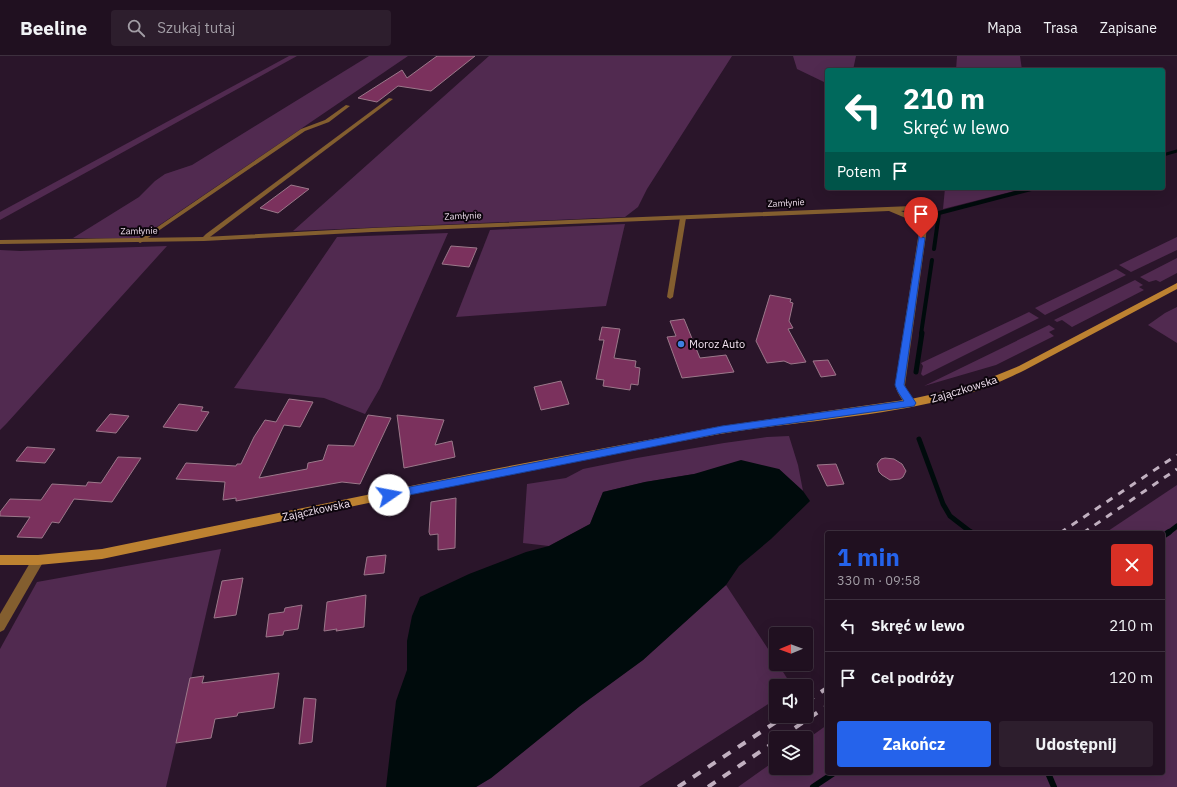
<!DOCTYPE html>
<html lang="pl">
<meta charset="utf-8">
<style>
:root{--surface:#201020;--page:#2d1e2d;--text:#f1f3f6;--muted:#a29da5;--line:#3d303e;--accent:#2563eb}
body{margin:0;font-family:"IBM Plex Sans",sans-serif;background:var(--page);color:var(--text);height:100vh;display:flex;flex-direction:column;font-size:15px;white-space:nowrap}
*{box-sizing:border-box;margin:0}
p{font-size:13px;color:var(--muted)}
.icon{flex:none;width:22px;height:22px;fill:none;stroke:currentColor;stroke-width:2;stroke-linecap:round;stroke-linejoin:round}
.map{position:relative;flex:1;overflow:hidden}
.panel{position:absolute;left:825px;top:475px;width:340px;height:244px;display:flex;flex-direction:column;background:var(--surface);border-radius:4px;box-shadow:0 4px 16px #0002,0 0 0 1px var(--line)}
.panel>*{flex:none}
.hud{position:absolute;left:825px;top:12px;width:340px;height:122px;border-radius:4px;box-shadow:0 4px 16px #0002,0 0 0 1px var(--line);background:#00695c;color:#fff;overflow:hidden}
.needle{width:26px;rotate:269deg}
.fabs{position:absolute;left:769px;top:571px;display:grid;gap:8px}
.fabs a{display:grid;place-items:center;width:44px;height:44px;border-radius:4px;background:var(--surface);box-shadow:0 4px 16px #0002,0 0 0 1px var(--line);font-size:20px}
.pin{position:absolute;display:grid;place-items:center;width:34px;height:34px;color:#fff;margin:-41px -17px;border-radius:50% 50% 50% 0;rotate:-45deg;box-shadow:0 0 4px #0007}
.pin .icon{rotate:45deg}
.me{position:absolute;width:44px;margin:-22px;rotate:78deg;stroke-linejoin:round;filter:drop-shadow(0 0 3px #0008)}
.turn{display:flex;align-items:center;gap:14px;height:84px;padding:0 12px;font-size:18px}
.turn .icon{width:52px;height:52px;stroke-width:2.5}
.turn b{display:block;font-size:28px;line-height:34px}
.then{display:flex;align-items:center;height:38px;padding:0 12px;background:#0003;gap:8px;font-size:15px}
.round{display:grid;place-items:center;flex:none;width:42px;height:42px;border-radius:4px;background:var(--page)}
.headline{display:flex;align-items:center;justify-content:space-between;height:68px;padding:0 12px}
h1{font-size:24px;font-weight:800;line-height:30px;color:var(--accent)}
.action{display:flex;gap:8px;margin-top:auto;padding:8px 12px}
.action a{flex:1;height:46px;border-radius:4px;background:var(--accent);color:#fff;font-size:16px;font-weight:800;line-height:46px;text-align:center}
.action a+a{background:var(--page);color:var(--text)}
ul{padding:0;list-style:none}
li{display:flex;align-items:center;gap:12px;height:52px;padding:0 12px;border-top:1px solid var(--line)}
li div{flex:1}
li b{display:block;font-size:15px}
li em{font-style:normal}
header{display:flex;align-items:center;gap:24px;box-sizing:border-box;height:56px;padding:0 20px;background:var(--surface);border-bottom:1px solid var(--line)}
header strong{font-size:19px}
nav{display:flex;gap:22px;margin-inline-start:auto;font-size:14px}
.search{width:280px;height:36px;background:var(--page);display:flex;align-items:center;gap:10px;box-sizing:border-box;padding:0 14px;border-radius:4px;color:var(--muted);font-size:15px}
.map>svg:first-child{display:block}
.green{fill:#512a50}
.water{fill:#000b0c}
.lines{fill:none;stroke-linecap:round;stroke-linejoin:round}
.stream-far3{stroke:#000b0c;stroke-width:3}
.stream-far2{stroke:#000b0c;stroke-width:4}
.stream-far1{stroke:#000b0c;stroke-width:5}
.stream{stroke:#000b0c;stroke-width:6}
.building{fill:#7b315d;stroke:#9b788a}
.service{fill:#835e2f;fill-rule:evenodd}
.minor{fill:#835e2f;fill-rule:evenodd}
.secondary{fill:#bd8231;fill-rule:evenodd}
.rail-far1{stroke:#c1b0c0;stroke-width:3;stroke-dasharray:7 7;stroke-linecap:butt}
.rail{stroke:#c1b0c0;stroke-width:4;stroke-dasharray:9 9;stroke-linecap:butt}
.route{fill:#2563eb;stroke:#184099}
.shop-dot{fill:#3f7fe0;stroke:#0d050d;stroke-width:1.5}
.labels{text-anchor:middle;stroke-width:4;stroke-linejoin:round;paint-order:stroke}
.far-street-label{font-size:9px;fill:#f1e1ef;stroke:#0d050d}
.poi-label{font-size:11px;fill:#f1e1ef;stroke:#0d050d;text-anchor:start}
.street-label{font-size:11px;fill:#f1e1ef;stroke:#0d050d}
</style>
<header>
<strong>Beeline</strong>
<div class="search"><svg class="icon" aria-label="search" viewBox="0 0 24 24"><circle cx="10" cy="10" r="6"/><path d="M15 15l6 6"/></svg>Szukaj tutaj</div>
<nav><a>Mapa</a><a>Trasa</a><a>Zapisane</a></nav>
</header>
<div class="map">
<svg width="1177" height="731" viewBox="0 0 1177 731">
<rect width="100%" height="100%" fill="#2a152a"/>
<g class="green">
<path d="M289,0h8l-297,164v-8z"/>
<path d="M369,0h39l-269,183 -66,-1 66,-41 16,-16 10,-7 27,-9z"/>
<path d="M489,0h243l-85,133 -9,18 -13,10 -332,14z"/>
<path d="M793,0h63l-3,14h-26v15l-3,-3 -27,-13z"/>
<path d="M957,0h63l2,14h-66z"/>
<path d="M945,132h81l-83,21z"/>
<path d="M625,168l-19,82 -150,11 34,-87z"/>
<path d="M448,177l-68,155 -15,26 -41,-16 -90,-10 103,-151z"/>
<path d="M1177,181v13l-46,22 -12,-7z"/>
<path d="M167,190l-160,177 -7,7v-180l20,1z"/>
<path d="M1177,202v15l-17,9 -4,-2 -7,2 -9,-5z"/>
<path d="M1116,213l10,6 -81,40 -10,-7z"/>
<path d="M1135,224l8,5 -4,2 5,3 -72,37 -10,-7 -5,2 -3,-2z"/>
<path d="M1177,251v36l-29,-18 17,-12z"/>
<path d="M1029,256l10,6 -116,58 -2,-2 2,-8 -2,-3z"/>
<path d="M1049,269l6,4 -6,3 5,4 -58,29 -72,21z"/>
<path d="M789,380l9,29 5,26 -24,-22 -85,5 -49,8 -42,10 -13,32 -41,22 -26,-3 4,-59 39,-6 17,-9 54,-11 87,-15 43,-6z"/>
<path d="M1177,429v302h-439l38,-27v8h30v-28l21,-15v48h336v-240h-58z"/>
<path d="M221,493l-55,238h-166v-138l37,-67z"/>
<path d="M726,529l50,76v3h2l14,22h-16v13l-137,88h-163l15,-9 89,-72 63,-46z"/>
</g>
<path class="water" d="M741,404l38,9 24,22 7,10 -39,38 -32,27 -13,19 -83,75 -63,46 -89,72 -15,9h-90l10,-86 11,-31v-29l5,-25 8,-19 49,-23 57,-22 23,-6 41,-22 13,-32 42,-10 49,-8z"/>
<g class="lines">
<path class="stream-far3" d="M1163,99l14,-4"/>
<g class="stream-far2">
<path d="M934,193l5,-36 96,-25"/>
<path d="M921,278l11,-74"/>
</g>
<g class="stream-far1">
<path d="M916,316l6,-39"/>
<path d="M919,383l24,65 7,12 22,17"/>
<path d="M1168,477l9,-7"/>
</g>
<g class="stream">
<path d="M970,476l2,1"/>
<path d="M1163,480l6,-4"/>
<path d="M1048,717l6,14"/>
<path d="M813,731l21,-14"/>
</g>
</g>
<g class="building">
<path d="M437,0h38l-44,35 -33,-5 -21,16 -19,-4 44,-28 5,8z"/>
<path d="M291,129l18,4 -31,24 -18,-5z"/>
<path d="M451,190l26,2 -8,19 -27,-3z"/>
<path d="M770,239l21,4 -1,3 3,1 -4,18 4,7 -5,1 18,33 -15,2 -7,-3 -17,2 -11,-22z"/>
<path d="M684,263l16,39 26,-3 8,17 -52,6 -15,-41 9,-1 -6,-15z"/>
<path d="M602,271l18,2 -6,29 22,3 -1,6 5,1 -2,17 -7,-1 -1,6 -27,-4 1,-6 -8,-1 8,-39h-5z"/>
<path d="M828,304l8,15 -15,2 -8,-16z"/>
<path d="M561,325l8,23 -28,6 -7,-23z"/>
<path d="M289,343l24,3 -13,25 -16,-2 -25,53 48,-9 1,-6 15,-3 5,-15 26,1 14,-31 23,3 -31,66 -18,-2 -106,19v-3l-13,2 2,-18 -49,-3 10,-16 50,3 1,-2h4l13,-27 11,-17 11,2z"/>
<path d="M179,348l24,3 -2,4 8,1 -12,19 -34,-4z"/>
<path d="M110,358l19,2 -13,17 -20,-2z"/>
<path d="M397,359l47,5 -9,25 17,-4 3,16 -51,11z"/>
<path d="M27,391l28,2 -10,14 -29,-2z"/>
<path d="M118,401l23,1 -29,44 -38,-3 -15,24 -7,-1 -10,16 -25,-1 13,-20 -30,-1v-4l10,-13 31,1 11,-16 34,2 2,-4 13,1z"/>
<path d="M885,402l9,1 8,5 4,7 -3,6 -3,2 -10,1 -8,-5 -3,-3 -2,-8 4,-5z"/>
<path d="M836,408l8,20 -17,2 -10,-21z"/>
<path d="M456,442l-1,50 -17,2v-16l-8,1 -1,-3 2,-30z"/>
<path d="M386,499l-2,18 -20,2 3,-18z"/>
<path d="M243,522l-7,37 -22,3 8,-37z"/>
<path d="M366,539l-2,32 -28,4 1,-2 -13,2 3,-29z"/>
<path d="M302,549l-4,24 -14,2 -1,4 -17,2 3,-23 15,-2 1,-4z"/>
<path d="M279,617l-5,35 -36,5 -1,3 -22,3 -4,19 -35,5 14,-65 14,-2 -2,7z"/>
<path d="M304,642l12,1 -4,43 -13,2z"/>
</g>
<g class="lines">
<g class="service">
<path d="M389,42l4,1 -187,141h-4l-1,-1 5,-5z"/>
<path d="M346,49l4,1 -21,16 -24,9 -163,111 -2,1 -3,-2 164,-112 24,-9z"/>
<path d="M683,160l3,2 -13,79 -3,2 -3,-2 13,-79z"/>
</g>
<g class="minor">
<path d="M912,150l17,8 -24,171 1,4 10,14 -2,3c-9,2 -17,-13 -19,-21l25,-160 -12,-6 -19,-8 -517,21 -168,9 -204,3v-4l204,-3 168,-9zM911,154l10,5 -1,4 -19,-8z"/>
<path d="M38,499l4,1 2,4 -2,4 -38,66 -4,2v-18l34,-58z"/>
</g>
<path class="secondary" d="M1177,227v6l-152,81c-17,8 -34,17 -52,22 -82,25 -169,28 -253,42 -207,37 -412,82 -618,125l-64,6h-38v-10h38l64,-6 392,-80 228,-43 189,-27 59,-13 49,-20z"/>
<g class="rail-far1">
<path d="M1060,477l117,-78"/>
<path d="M1083,477l94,-64"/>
</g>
<g class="rail">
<path d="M1060,477l2,-1"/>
<path d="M1083,477l2,-1"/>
<path d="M806,646l21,-14"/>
<path d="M780,682l47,-32"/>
<path d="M678,731l107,-71"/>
<path d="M708,731l68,-46"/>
</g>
</g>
<path class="route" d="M919,180l6,2 -21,147 12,18 -2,3 -192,27 -333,66 -3,-1 -2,-3 2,-3 3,-1 333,-65 182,-25 -6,-9 -3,-7z"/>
<circle class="shop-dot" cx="681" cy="288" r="4"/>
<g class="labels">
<g class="far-street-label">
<text transform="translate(786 147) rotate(-3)" y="3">Zamłynie</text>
<text transform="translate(463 160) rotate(-2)" y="3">Zamłynie</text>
<text transform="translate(139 175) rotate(-1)" y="3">Zamłynie</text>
</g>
<g class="poi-label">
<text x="689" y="292">Moroz Auto</text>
</g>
<g class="street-label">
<text transform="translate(964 333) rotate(-17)" y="4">Zajączkowska</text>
<text transform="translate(316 454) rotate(-12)" y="4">Zajączkowska</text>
</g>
</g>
</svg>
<div class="fabs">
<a><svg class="needle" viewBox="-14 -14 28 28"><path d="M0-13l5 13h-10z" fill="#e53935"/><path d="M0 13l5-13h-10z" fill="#a29da5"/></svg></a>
<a><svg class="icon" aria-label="sound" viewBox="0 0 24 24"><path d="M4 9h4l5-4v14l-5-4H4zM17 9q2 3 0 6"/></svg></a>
<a><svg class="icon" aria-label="layers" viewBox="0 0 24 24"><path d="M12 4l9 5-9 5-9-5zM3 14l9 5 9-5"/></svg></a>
</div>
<div class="pin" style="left:921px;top:182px;background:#d93025"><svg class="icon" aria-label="arrive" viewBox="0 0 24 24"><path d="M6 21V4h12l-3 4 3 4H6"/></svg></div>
<svg class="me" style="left:389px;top:439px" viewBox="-20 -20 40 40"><circle r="19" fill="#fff"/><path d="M0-13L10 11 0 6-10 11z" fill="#2563eb"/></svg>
<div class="hud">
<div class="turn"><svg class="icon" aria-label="left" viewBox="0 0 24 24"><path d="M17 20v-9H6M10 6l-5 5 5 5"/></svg><div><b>210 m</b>Skręć w lewo</div></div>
<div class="then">Potem<svg class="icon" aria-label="arrive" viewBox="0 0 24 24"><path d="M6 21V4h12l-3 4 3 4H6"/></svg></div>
</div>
<section class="panel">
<div class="headline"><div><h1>1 min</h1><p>330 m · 09:58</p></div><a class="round" style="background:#d93025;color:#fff"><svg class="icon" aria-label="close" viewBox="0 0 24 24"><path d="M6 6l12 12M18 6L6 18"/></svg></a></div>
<ul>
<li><svg class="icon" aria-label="left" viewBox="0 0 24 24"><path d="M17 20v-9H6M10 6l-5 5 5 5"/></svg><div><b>Skręć w lewo</b></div><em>210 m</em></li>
<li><svg class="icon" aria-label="arrive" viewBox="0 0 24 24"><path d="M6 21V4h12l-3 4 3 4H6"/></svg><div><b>Cel podróży</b></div><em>120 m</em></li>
</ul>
<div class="action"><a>Zakończ</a><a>Udostępnij</a></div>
</section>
</div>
